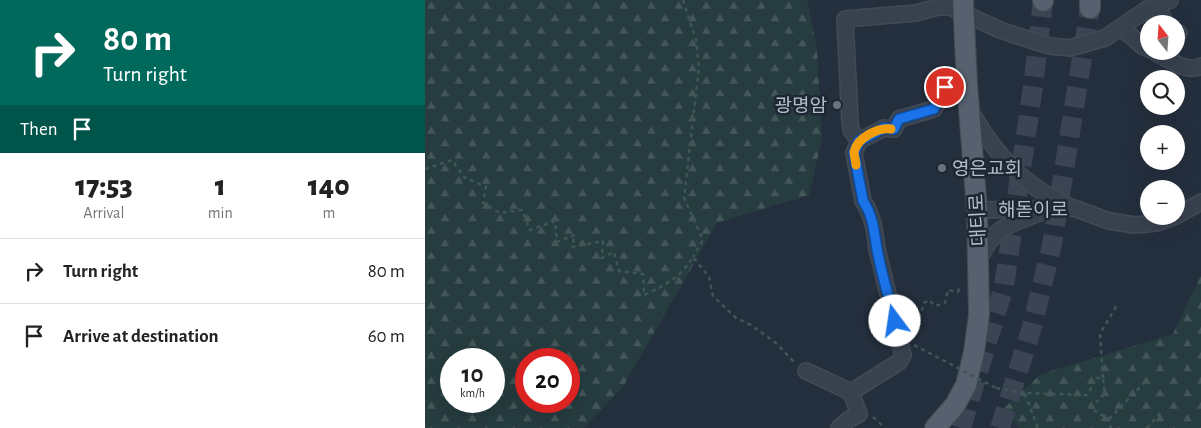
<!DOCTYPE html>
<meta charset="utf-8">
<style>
:root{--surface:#fff;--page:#f2f2f2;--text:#222;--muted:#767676;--line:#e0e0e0}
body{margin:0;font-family:"Alegreya Sans","Noto Sans KR",sans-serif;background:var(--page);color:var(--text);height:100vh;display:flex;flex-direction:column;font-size:19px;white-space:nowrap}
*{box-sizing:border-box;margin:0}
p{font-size:16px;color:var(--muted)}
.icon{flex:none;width:28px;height:28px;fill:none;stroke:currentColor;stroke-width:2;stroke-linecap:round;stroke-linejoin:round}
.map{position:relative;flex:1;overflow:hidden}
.details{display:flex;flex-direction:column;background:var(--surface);width:425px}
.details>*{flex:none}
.banner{background:#00695c;color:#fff;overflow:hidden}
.needle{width:32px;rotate:343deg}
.fabs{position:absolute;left:715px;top:15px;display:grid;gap:10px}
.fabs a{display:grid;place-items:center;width:45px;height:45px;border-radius:50%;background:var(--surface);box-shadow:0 5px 20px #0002;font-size:25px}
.speed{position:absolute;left:15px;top:348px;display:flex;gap:10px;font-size:25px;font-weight:700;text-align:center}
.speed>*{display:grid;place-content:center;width:65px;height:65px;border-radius:50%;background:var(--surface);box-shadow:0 5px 20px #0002;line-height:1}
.speed small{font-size:12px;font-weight:400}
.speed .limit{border:8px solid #d22;background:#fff;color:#111}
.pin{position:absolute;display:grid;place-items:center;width:42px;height:42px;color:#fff;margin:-21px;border:2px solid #fff;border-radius:50%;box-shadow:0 1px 5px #0007}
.me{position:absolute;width:55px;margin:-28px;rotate:346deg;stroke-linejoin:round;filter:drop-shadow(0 0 4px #0008)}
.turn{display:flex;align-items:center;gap:18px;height:105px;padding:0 20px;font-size:22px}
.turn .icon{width:65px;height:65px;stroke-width:2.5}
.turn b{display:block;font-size:35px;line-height:42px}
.then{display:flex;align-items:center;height:48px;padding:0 20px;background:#0003;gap:10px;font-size:19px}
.eta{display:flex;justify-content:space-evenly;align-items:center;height:85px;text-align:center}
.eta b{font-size:30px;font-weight:800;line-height:35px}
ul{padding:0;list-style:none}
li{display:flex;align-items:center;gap:15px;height:65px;padding:0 20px;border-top:1px solid var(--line)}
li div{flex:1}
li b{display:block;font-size:19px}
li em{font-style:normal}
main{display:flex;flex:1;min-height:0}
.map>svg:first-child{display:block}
.forest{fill:url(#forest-firs);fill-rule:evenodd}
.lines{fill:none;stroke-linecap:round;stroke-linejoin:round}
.major-tunnel{stroke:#3a4453;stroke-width:20;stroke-dasharray:20 10;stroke-linecap:butt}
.minor-casing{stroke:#414a57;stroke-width:18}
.major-casing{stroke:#414a57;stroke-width:22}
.path{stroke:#3f5557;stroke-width:2.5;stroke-dasharray:4 4;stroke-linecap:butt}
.minor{stroke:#38414e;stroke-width:15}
.major{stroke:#56606e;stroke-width:20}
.path-bridge{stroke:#3f5557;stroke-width:2.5;stroke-dasharray:4 4;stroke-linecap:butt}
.route-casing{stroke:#114b97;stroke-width:12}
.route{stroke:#1a73e8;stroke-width:9}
.slow{stroke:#f59e0b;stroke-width:9}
.worship-dot{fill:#6b7280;stroke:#1d2633;stroke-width:2}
.labels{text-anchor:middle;stroke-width:5;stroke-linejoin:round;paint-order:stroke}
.poi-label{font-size:19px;fill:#b4bcc9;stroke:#1d2633;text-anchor:end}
.street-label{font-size:19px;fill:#b4bcc9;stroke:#1d2633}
</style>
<main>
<section class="details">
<div class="banner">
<div class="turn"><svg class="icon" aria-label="right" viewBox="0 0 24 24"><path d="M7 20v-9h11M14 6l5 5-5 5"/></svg><div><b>80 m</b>Turn right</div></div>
<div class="then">Then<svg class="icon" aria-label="arrive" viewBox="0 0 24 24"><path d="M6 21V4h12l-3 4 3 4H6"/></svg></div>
</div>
<div class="eta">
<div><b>17:53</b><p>Arrival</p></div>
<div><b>1</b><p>min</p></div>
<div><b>140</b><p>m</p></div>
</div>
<ul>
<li><svg class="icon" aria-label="right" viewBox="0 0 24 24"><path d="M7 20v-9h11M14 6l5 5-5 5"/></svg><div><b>Turn right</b></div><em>80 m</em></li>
<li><svg class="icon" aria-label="arrive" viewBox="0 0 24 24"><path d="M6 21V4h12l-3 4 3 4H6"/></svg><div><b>Arrive at destination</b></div><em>60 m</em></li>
</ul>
</section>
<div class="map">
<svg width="776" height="428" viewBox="0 0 776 428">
<defs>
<pattern id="forest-firs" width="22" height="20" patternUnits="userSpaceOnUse" patternTransform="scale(1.25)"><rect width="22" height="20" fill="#263c3f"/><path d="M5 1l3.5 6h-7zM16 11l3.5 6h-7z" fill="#435659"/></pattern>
</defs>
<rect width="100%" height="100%" fill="#242f3e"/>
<g class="forest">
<path d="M0,0h382l10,48 5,91 -13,56 -92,28 -94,164 -40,41h-158zM26,359h43v42h-43zM101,359h43v42h-43z"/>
<path d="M776,275v153h-182l-15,-20 37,-34 132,-40z"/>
</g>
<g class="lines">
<g class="major-tunnel">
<path d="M536,428l43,-142 29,-199 10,-86"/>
<path d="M575,428l31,-98 21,-85 38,-237"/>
</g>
<g class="minor-casing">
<g id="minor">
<path d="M733,4l7,20"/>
<path d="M697,28l20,18 7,3"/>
<path d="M751,33h3"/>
<path d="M728,51c13,7 34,23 48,15"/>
<path d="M546,112c17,30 38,57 67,77 10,7 23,12 34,19"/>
<path d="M434,141l25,-13 10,1 5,-10 35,-10 11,-22 22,-3"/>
<path d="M552,210l97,-2 35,13 26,4 22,-2 19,-7"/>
<path d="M751,216l25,-14"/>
<path d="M554,259c16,-34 31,-34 63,-47"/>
<path d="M381,371l45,21 8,22 -11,6 -9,8"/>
<path d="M426,392l48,-30 4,-7 -26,-106c-2,-17 -4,-34 -14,-48l-9,-48 5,-12 -8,-11 -1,-8 -5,-103 71,-6 22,-6h12l50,23 33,11 17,5 20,2 35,-10 44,-30 21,-8"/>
</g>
</g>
<g class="major-casing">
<g id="major">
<path d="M618,1v-1"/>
<path d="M665,8v-8"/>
<path d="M510,428l20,-23 11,-20 8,-33 5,-37 -2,-105 -10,-126 -4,-84"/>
</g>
</g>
<g class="path">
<path d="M258,0l13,40 3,27 -15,131 19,42 -10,17"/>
<path d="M0,169l27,-9 12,17 22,10 -3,16 17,10 22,-3 8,20 25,-9 2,21 18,-7 -3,12 31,-6 -1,17 12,-6 5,19 24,3 1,21c20,-9 37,-18 49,-38l16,20 4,19 23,22 15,7 25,18 18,19"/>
<path d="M488,332l3,-1 8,-28 5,-3 6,6 10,-3 3,-13 10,2 2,-7"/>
<path d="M678,378l-3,-44 17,-29"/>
<path d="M571,388l29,5 62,2 5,-8 2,-9h9l2,16 -15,14 19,11 2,9"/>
<path d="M600,394l13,34"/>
<path d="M448,417l12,11"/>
<path d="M684,419l36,-37"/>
<path d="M722,428l16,-18"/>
</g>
<use href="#minor" class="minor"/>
<use href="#major" class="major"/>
<path class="path-bridge" d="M489,345l82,43"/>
</g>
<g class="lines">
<g class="route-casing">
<path id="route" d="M470,321c-6,-24 -14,-48 -18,-72 -3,-17 -4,-34 -14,-48l-9,-48 5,-12 25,-13 10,1 5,-10 35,-10 11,-22"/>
</g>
<use href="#route" class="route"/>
<path class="slow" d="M431,165c0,-4 -2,-9 -2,-13 3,-14 24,-25 37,-23"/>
</g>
<g class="worship-dot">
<circle cx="412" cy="105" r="5"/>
<circle cx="517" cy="168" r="5"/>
</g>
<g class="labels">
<g class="poi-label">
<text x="402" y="112">광명암</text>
<text x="527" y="175" text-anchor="start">영은교회</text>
</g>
<g class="street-label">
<text x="608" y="216">해돋이로</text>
<text transform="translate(552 220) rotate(-93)" y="7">대티로</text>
</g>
</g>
</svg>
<div class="fabs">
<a><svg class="needle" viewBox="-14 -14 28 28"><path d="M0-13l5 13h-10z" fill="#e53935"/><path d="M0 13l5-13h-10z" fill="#767676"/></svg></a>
<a><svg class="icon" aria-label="search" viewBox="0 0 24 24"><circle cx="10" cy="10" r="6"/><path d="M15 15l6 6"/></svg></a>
<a>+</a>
<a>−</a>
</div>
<div class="speed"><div>10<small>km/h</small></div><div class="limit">20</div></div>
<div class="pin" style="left:520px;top:87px;background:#d93025"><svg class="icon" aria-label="arrive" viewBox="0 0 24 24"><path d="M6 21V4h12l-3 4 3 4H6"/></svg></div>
<svg class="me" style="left:470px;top:321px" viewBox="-20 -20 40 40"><circle r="19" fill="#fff"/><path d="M0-13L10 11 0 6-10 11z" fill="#1a73e8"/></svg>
</div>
</main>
